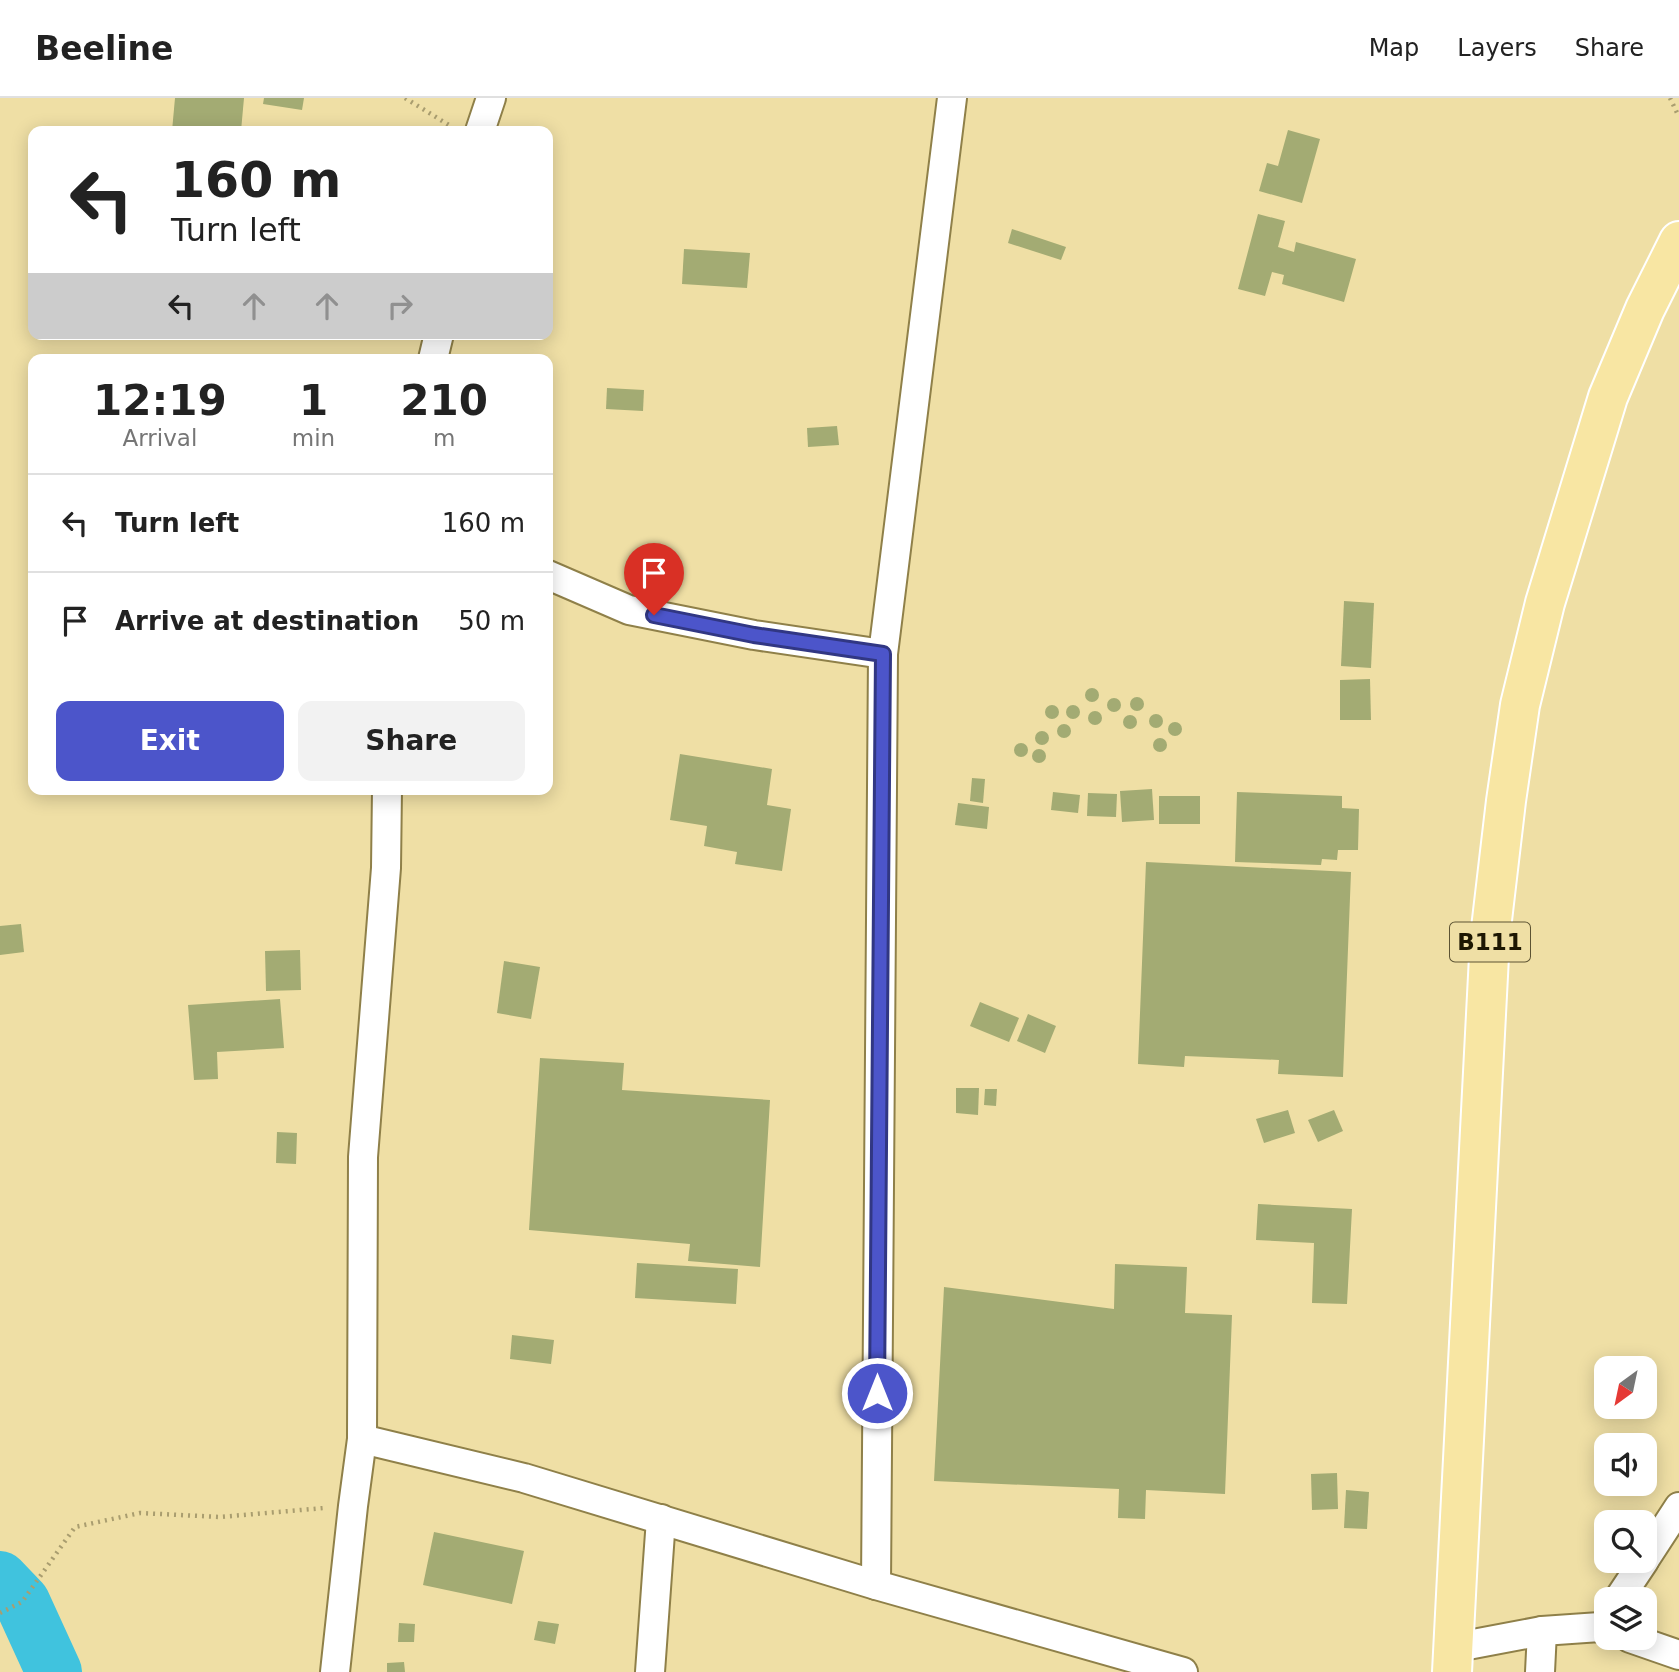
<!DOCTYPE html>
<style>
:root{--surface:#fff;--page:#f2f2f2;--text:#222;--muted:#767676;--line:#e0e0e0;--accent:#4c55ca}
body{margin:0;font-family:"DejaVu Sans",sans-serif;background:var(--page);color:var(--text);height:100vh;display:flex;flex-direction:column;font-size:26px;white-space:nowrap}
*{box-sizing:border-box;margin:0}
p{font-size:23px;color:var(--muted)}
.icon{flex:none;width:38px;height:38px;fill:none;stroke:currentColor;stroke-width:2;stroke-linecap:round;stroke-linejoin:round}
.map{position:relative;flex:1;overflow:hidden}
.sheet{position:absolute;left:28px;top:256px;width:525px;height:441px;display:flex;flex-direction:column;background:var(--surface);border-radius:14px;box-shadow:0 4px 18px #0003}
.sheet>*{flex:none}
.guide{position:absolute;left:28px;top:28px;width:525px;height:214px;border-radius:14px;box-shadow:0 4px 18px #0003;background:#fff;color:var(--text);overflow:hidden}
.needle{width:46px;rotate:213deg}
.tools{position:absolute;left:1594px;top:1258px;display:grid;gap:14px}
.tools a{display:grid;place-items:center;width:63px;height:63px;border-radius:14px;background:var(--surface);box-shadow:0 4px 18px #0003;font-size:35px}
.pin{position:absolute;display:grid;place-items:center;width:60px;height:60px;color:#fff;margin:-72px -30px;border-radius:50% 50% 50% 0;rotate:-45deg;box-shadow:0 0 7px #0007}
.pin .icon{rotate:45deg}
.me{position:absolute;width:77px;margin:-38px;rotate:0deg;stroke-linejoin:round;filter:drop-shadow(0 0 5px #0008)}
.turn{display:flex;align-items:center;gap:24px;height:147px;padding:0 28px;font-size:32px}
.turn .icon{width:91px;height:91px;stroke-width:2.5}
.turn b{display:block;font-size:49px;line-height:60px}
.lanes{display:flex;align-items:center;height:66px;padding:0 28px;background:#0003;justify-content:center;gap:35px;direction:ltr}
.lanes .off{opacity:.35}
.eta{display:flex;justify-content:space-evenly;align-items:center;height:119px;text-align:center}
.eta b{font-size:42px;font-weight:600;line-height:49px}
.button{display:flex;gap:14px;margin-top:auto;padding:14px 28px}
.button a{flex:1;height:80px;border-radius:14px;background:var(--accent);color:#fff;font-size:28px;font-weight:600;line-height:80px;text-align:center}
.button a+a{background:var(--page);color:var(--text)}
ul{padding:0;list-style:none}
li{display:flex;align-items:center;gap:21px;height:98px;padding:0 28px;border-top:2px solid var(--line)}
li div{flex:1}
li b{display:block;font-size:26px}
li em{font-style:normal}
header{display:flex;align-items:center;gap:42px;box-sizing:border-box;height:98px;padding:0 35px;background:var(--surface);border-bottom:2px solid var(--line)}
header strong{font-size:33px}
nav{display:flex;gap:38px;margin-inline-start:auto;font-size:24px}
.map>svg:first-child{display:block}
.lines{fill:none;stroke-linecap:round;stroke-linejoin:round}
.river{stroke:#40c3de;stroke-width:56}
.building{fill:#a3ab73}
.street-casing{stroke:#8f8049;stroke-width:32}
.primary-casing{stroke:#fff;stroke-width:42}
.path{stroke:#a99d6f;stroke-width:4.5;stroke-dasharray:2 5;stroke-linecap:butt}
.street{stroke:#fff;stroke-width:28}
.primary{stroke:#f8e6a3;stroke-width:38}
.route-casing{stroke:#313783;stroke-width:18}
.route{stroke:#4c55ca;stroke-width:12}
.labels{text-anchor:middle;stroke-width:7;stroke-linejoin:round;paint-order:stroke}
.shield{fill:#efdfa5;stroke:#5c5333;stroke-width:2}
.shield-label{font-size:23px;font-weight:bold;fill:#1d1702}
</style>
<header>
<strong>Beeline</strong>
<nav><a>Map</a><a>Layers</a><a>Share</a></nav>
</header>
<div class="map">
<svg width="1679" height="1574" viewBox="0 0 1679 1574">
<rect width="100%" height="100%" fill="#efdfa5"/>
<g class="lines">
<path class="river" d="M0,1481l22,23 32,70"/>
</g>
<g class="building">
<path d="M175,0h69l-3,33h-69z"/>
<path d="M264,0h40l-2,12 -39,-6z"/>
<path d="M1288,32l32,9 -18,64 -43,-12 8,-28 11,3z"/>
<path d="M1258,116l27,7 -7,26 16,5 2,-10 60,17 -12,43 -62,-18 2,-9 -12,-3 -7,24 -27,-7z"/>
<path d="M1012,131l54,18 -5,13 -53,-17z"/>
<path d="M684,151l66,4 -3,35 -65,-4z"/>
<path d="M607,290l37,2 -1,21 -37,-2z"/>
<path d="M837,328l2,19 -31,2 -1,-19z"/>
<path d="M1344,503l30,2 -3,65 -30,-2z"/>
<path d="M1370,581l1,41h-31v-40z"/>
<circle cx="1092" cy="597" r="7"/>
<circle cx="1137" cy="606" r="7"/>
<circle cx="1114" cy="607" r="7"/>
<circle cx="1073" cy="614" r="7"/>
<circle cx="1052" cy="614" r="7"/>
<circle cx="1095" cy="620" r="7"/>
<circle cx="1156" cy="623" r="7"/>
<circle cx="1130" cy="624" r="7"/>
<circle cx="1175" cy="631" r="7"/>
<circle cx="1064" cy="633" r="7"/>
<circle cx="1042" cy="640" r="7"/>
<circle cx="1160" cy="647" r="7"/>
<circle cx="1021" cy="652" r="7"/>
<circle cx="1039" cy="658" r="7"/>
<path d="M680,656l92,15 -5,36 24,4 -9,62 -47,-7 2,-12 -33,-6 3,-20 -37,-6z"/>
<path d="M972,680l13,1 -2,24 -13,-2z"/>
<path d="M1152,691l2,31 -32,2 -2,-31z"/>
<path d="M1053,694l27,3 -2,18 -27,-3z"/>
<path d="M1237,694l105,4v12l17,1 -1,41h-20l-1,10 -15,-1 -1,6 -86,-3z"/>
<path d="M1088,695l29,1 -1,23 -29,-1z"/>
<rect x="1159" y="698" width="41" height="28"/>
<path d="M958,705l31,4 -2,22 -32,-4z"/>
<path d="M1146,764l205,10 -8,205 -65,-3 1,-14 -94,-4 -1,11 -46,-3z"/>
<path d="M21,826l3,28 -24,3v-29z"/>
<path d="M300,852l1,40 -35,1 -1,-40z"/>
<path d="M504,863l36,6 -9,52 -34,-6z"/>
<path d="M280,901l4,49 -67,4 1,27 -24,1 -6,-75z"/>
<path d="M980,904l39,16 -10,24 -39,-16z"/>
<path d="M1028,916l28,12 -11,27 -28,-12z"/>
<path d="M540,960l84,5 -2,27 148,10 -10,167 -72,-6 2,-17 -161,-14z"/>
<path d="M956,990h23l-1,27 -22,-2z"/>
<path d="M985,991h12l-1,17 -12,-1z"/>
<path d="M1288,1012l7,23 -31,10 -8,-24z"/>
<path d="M1334,1012l9,21 -25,11 -10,-22z"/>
<path d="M277,1034l20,1 -1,31 -20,-1z"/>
<path d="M1258,1106l94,5 -5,95 -35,-1 2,-60 -58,-3z"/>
<path d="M637,1165l101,6 -2,35 -101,-6z"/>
<path d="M1115,1166l72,3 -2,46 47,2 -7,179 -79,-4 -1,29 -27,-1 1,-29 -185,-8 10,-194 170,22z"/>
<path d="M512,1237l42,5 -3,24 -41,-5z"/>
<path d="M1337,1375l1,36 -26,1 -1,-36z"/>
<path d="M1346,1392l23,2 -2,37 -23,-1z"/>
<path d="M434,1434l90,19 -12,53 -89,-19z"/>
<path d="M538,1523l21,3 -4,20 -21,-4z"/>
<path d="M399,1525l16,1 -1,18h-16z"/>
<path d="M404,1564l1,10h-18v-9z"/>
</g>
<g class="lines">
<g class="street-casing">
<g id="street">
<path d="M480,33l11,-33"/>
<path d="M433,261l6,-25"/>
<path d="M548,477l81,35 125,25 129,19"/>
<path d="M362,1341l162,39 352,107 307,87"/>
<path d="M1645,1461l34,-52"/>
<path d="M876,1487l7,-931 69,-556"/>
<path d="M1618,1502l26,-39"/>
<path d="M1630,1540l49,17"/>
<path d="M1452,1550l90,-17 58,-4 6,3"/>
<path d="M335,1574l18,-166 9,-67 1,-282 23,-289 1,-79"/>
<path d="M650,1574l11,-153"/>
<path d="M1540,1574l2,-41"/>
</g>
</g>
<g class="primary-casing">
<path id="primary" d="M1452,1574l38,-735 16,-136 14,-96 25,-102 63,-206 37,-88 34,-68"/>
</g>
<g class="path">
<path d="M405,0l47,29"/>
<path d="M1670,0l9,19"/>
<path d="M0,1515l22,-11 53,-75 65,-14 80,4 104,-9"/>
</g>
<use href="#street" class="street"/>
<use href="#primary" class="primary"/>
</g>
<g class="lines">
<g class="route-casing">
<path id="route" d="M654,517l100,20 129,19 -6,739"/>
</g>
<use href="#route" class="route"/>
</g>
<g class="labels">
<rect class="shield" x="1450" y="824.5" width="80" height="39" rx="5"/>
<g class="shield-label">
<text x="1490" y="852">B111</text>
</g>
</g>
</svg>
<div class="tools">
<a><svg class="needle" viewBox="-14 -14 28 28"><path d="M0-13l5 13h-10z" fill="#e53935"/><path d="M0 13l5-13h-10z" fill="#767676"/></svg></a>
<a><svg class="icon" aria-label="sound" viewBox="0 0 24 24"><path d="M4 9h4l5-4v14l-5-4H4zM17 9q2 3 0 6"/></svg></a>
<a><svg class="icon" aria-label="search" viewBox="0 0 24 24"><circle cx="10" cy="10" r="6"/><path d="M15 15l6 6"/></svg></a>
<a><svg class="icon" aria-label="layers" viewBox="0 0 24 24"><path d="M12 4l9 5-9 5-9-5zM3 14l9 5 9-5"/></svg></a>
</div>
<div class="pin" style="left:654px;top:517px;background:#d93025"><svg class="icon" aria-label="arrive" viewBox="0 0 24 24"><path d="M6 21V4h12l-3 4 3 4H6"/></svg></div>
<svg class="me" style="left:877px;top:1295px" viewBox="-20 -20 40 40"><circle r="17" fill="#4c55ca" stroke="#fff" stroke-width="3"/><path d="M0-11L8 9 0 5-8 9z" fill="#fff"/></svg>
<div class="guide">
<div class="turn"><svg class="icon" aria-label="left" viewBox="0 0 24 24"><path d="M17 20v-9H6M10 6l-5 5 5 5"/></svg><div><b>160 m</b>Turn left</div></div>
<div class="lanes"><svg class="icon" aria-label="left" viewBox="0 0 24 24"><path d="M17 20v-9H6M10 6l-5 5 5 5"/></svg><svg class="icon off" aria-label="ahead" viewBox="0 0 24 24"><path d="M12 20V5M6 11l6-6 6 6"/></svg><svg class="icon off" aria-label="ahead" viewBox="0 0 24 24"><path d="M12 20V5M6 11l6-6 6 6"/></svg><svg class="icon off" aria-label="right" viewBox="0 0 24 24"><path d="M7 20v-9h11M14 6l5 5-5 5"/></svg></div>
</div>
<section class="sheet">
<div class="eta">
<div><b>12:19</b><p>Arrival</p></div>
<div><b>1</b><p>min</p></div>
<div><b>210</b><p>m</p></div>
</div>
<ul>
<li><svg class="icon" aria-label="left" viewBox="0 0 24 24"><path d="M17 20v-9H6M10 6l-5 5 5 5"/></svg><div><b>Turn left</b></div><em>160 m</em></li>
<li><svg class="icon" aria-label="arrive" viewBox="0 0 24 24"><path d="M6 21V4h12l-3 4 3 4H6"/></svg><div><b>Arrive at destination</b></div><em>50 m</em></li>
</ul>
<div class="button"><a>Exit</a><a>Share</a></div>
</section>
</div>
